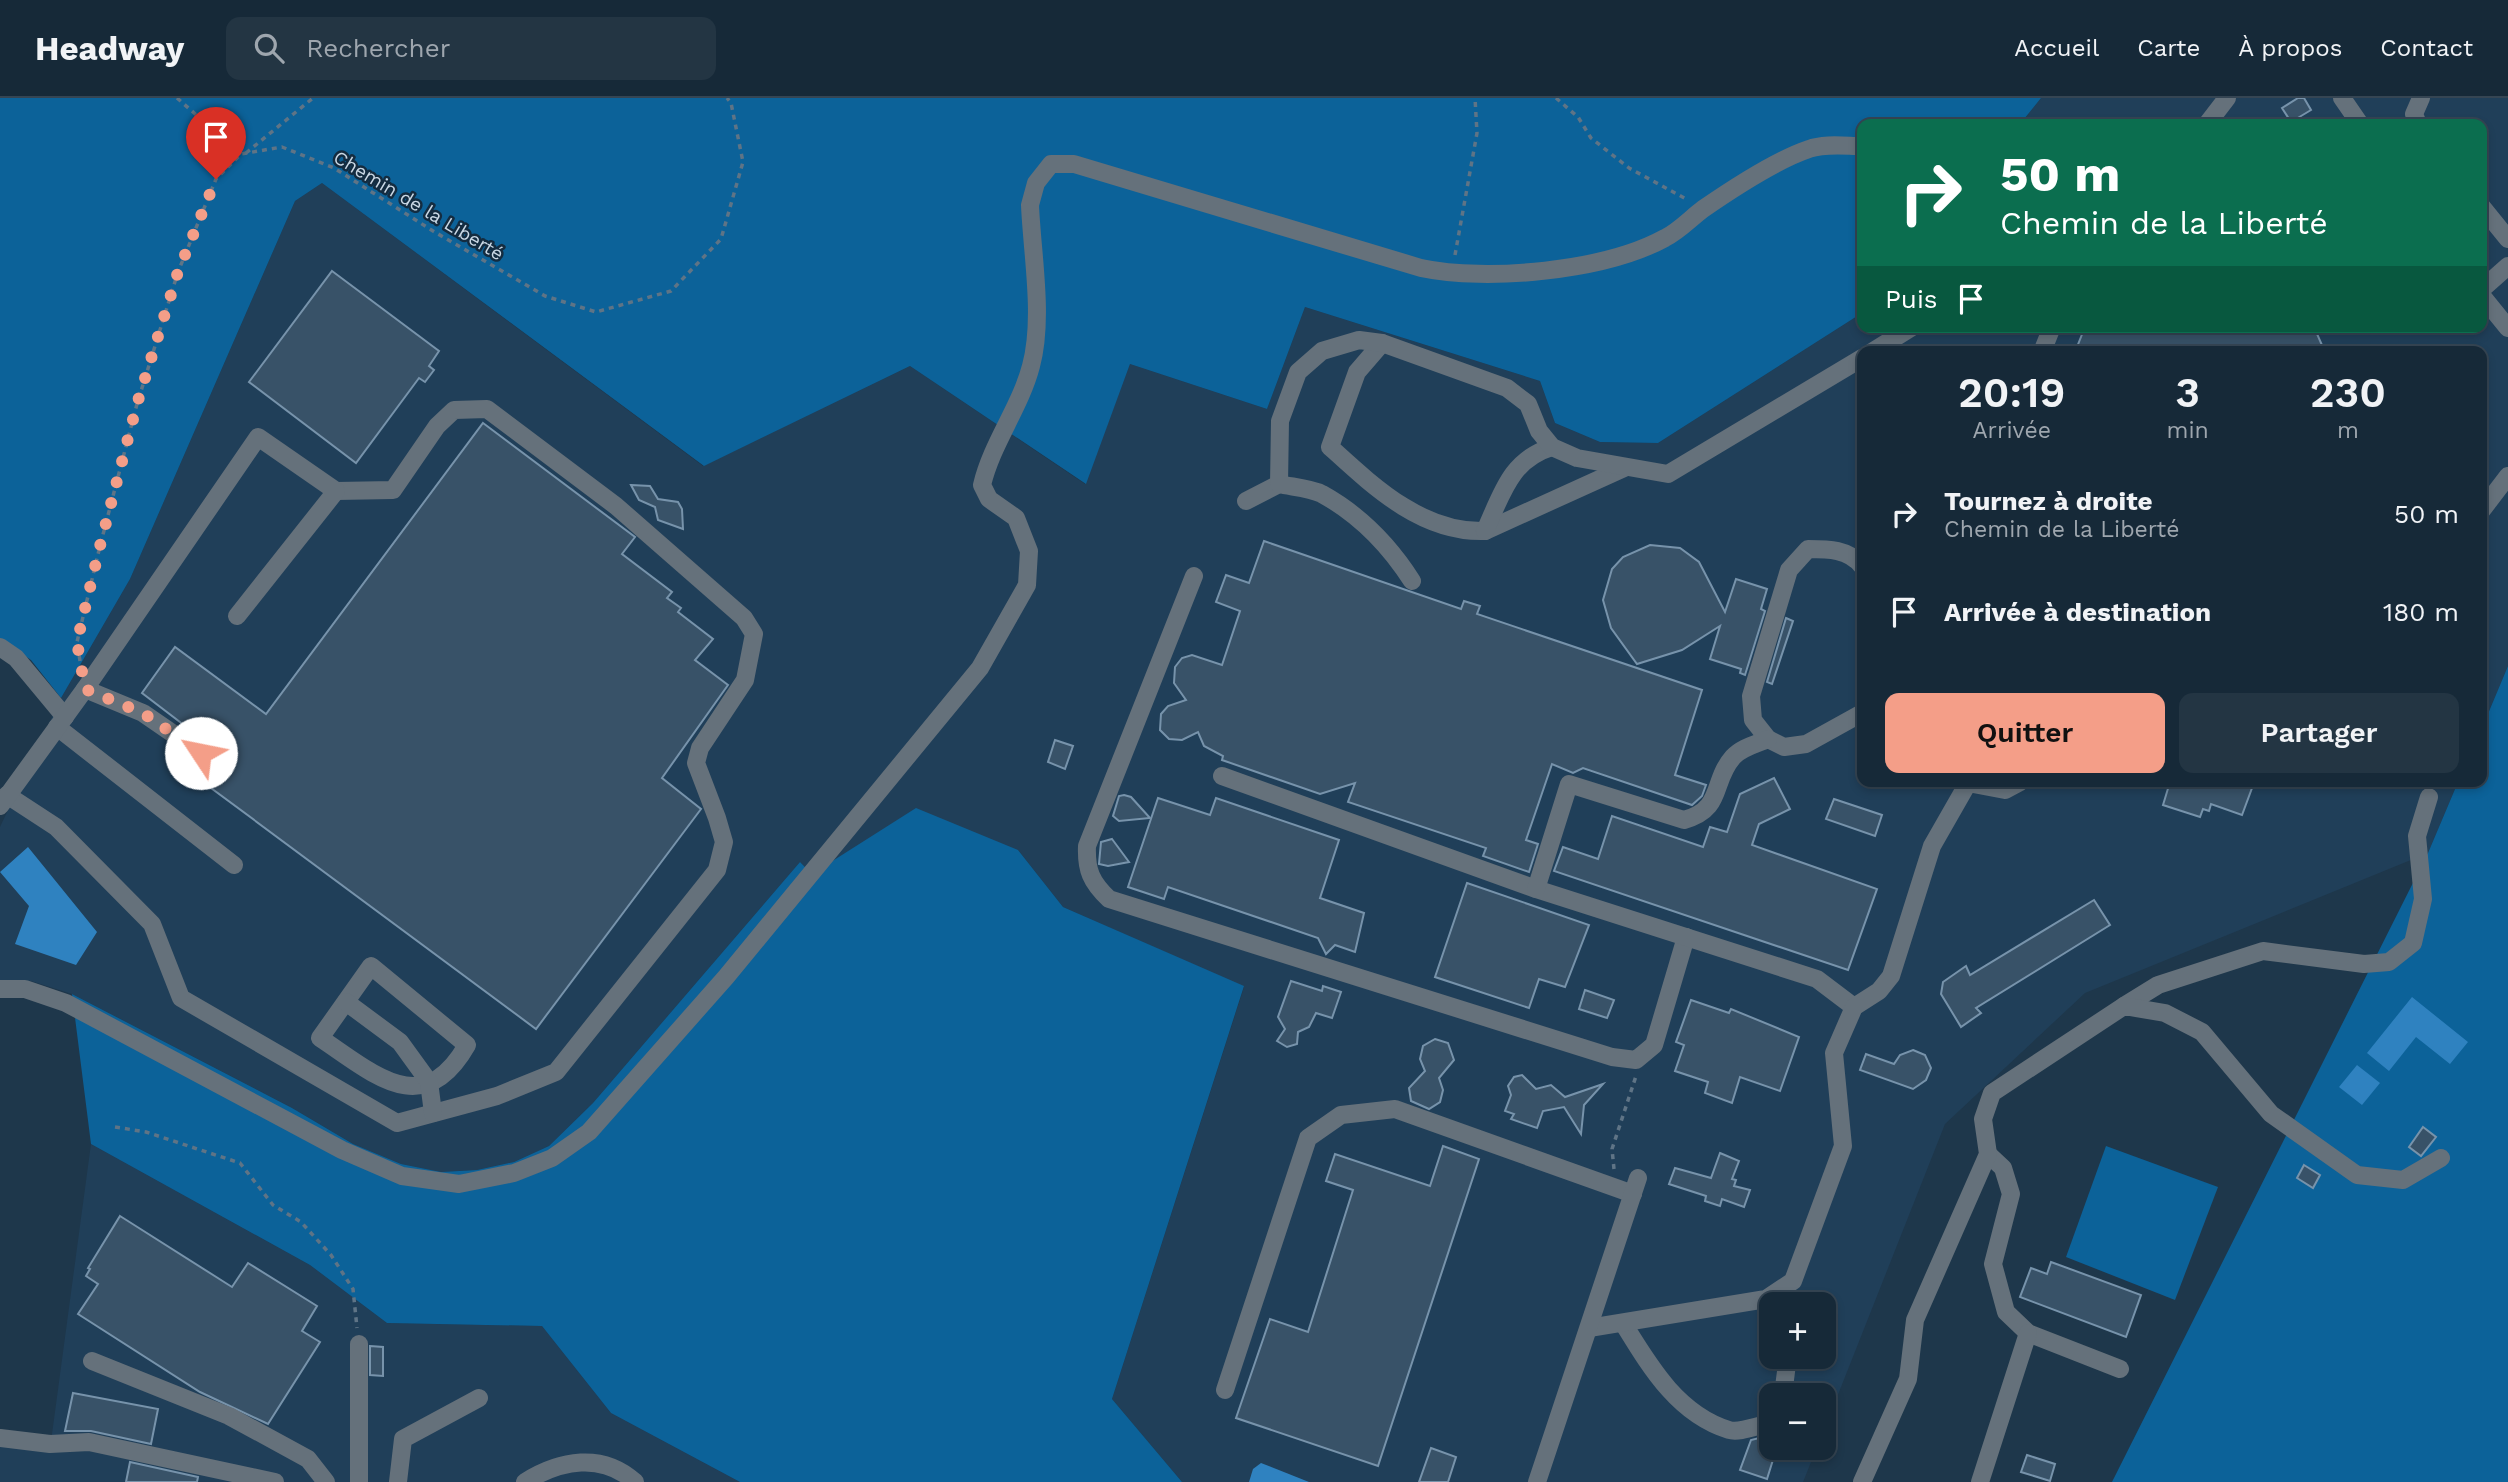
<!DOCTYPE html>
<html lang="fr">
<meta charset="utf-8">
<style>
:root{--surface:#162938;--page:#233543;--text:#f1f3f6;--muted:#9ea6ae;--line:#354553;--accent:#f49e88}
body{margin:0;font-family:"Work Sans",sans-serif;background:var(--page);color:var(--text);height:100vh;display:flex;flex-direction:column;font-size:26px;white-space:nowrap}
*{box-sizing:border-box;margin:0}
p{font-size:23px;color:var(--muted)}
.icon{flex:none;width:38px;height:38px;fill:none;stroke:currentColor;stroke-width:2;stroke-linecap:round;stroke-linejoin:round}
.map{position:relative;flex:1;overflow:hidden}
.sheet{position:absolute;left:1857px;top:248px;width:630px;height:441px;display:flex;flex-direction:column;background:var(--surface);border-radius:14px;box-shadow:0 4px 10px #0003,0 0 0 2px var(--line)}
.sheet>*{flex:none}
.hud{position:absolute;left:1857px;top:21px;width:630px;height:214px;border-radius:14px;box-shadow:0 4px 10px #0003,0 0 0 2px var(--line);background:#0b6e4f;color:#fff;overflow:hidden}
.tools{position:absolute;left:1759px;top:1194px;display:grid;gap:14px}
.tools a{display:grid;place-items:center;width:77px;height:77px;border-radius:14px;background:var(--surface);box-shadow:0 4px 10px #0003,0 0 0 2px var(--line);font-size:35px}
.pin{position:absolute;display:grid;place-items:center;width:60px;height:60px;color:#fff;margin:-72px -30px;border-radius:50% 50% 50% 0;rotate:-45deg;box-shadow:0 0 7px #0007}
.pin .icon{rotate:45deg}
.me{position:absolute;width:77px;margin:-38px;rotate:304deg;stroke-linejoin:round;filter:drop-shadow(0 0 5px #0008)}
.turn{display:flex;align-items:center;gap:24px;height:147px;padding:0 28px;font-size:32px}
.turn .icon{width:91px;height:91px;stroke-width:2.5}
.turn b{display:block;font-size:49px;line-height:60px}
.then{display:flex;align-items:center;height:66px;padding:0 28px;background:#0003;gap:14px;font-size:26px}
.eta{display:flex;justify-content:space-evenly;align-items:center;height:119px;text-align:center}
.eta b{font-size:42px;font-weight:600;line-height:49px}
.button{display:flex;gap:14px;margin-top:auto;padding:14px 28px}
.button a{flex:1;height:80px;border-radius:14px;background:var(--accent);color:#111;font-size:28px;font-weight:600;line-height:80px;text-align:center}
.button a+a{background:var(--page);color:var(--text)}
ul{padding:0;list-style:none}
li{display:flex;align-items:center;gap:21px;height:98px;padding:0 28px}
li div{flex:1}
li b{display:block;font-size:26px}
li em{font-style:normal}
header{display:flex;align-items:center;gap:42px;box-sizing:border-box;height:98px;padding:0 35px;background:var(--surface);border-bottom:2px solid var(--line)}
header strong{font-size:33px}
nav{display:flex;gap:38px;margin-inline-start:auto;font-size:24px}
.search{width:490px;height:63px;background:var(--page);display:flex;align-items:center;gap:18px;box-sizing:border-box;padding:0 24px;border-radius:14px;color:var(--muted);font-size:26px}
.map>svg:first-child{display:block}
.built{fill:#203f59;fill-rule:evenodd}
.green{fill:#0c6299}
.water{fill:#2f82c0}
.building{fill:#385268;stroke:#7793ab;stroke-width:2}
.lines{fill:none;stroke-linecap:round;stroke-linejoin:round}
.path{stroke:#5f7486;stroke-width:3.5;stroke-dasharray:5 5;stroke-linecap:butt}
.minor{stroke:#65717b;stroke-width:18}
.route{stroke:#f49e88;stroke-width:12;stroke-dasharray:0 21.6}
.labels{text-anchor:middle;stroke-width:5;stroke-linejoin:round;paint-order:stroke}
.street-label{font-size:19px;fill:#cad8e5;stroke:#142c40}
</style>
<header>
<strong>Headway</strong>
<div class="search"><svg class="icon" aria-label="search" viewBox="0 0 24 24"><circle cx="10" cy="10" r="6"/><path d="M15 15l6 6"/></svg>Rechercher</div>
<nav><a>Accueil</a><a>Carte</a><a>À propos</a><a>Contact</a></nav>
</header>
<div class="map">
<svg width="2508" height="1384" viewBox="0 0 2508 1384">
<rect width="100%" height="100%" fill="#1e374b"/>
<g class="built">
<path d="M2041,0h467v568l-26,62v-376h-620v430h596l-30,71 -343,140 -140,131 -121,306v-35h-53v52h46l-14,35h-621l-70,-83 132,-412 -181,-80 -45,-57 -206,24 -12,-12 -207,241 -44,43 -35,16 -37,8 -36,2 -40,-8 -48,-20 -61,-36 -220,-114 -41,-13 -31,-1v-153l61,-129 69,-119 165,-378 27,-18 381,283 207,-100 175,118 45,-120 137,45 38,-102 235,74 15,42 45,19 58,1 204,-130v14h620v-203h-462zM1771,1206h53v52h-53z"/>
<path d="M91,1046l219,121 77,58 155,3 69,87 129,69h-740v-39l50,6z"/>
</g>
<g class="green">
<path d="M0,0h2041l-21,26h-158v189l-204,130 -58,-1 -45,-19 -15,-42 -235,-74 -38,102 -137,-45 -44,120 -176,-118 -206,100 -382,-283 -27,18 -165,378 -69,119 -30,-38 -31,-21z"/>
<path d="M2508,568v816h-396l316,-629 30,-71h24v-54z"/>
<path d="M916,710l102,42 45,57 181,79 -132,413 70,83h-442l-129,-69 -69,-87 -155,-3 -77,-58 -219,-121 -19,-150 220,114 61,36 48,20 40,8 36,-2 37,-8 35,-16 44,-43 207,-241 12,12z"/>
<path d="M2106,1048l112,41 -43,113 -109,-43z"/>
</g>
<g class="water">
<path d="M28,749l69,85 -21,33 -61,-21 14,-38 -29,-34z"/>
<path d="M2412,899l56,45 -18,22 -34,-27 -27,34 -22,-18z"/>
<path d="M2357,967l23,18 -18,22 -23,-18z"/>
<path d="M1261,1365l48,19h-60l4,-13z"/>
</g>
<g class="building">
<path d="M2298,0h6l7,12 -20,12 -9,-14z"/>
<path d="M332,173l107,80 -10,15 5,4 -9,12 -6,-4 -63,85 -107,-81z"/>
<path d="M2085,229h229l11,25h-250z"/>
<path d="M483,325l152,114 -13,17 50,38 -5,6 14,10 -3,4 35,27 -18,21 33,25 -66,93 39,31 -165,220 -325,-241 20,-27 -89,-68 33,-46 91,67z"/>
<path d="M631,387l19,1 8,13 20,3 4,7 1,20 -25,-9 -3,-13 -16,-7z"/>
<path d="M1264,443l197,68 3,-8 16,5 -3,8 225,76 -27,85 31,10 -4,11 -10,9 -109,-37 -10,5 -21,-9 -26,76 12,4 -9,28 -46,-16 3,-8 -138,-46 7,-19 -35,11 -98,-34 1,-4 -19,-10 -6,-14 -16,8 -13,-1 -9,-9 1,-16 7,-8 18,-6 -12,-17 1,-16 7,-9 10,-3 30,10 18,-54 -24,-9 10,-27 23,8z"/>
<path d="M1650,447l30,3 19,14 26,50 11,-33 31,10 -6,20 4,2 -20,64 -5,-2 1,-4 -31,-10 10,-33 -38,24 -45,14 -26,-36 -8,-28 9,-31 11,-12z"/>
<path d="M1786,520l7,3 -21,63 -5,-2z"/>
<path d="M1055,642l18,6 -8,23 -17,-7z"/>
<path d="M1774,680l16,31 -31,15 -7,21 125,44 -29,81 -294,-99 9,-24 35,12 14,-43 91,31 7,-20 17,5 13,-38z"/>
<path d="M2170,684h66l16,6 -10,27 -31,-11 -2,7 -6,-2 -3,8 -37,-12z"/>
<path d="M1124,697l7,2 19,21 -31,3 -6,-5 6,-20z"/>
<path d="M1158,700l52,17 6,-17 123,42 -19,58 44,15 -9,39 -20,-7 -9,9 -8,-16 -150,-51 -4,12 -36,-12z"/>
<path d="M1834,701l48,16 -7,21 -49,-17z"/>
<path d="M1112,741l17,23 -21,4 -9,-2 2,-22z"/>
<path d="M1467,785l122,42 -24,62 -26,-8 -10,29 -94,-31z"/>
<path d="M2094,802l16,25 -134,83 5,5 -20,14 -20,-33 2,-12 23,-16 4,9z"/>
<path d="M1291,883l31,10 1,-5 18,6 -9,26 -16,-5 -7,14 -11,5 -1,12 -10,3 -10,-6 8,-12 -7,-12z"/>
<path d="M1585,892l29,10 -7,18 -28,-9z"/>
<path d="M1691,902l38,13 2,-4 68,28 -19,54 -40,-14 -8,26 -27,-10 3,-11 -33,-11 9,-26 -8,-3z"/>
<path d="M1435,941l13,4 6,17 -15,18 4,12 -3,12 -11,7 -18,-8 -2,-13 16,-17 -5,-12 3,-13z"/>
<path d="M1913,952l12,5 6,13 -5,12 -13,9 -53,-19 6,-16 28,10 6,-9z"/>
<path d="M1522,977l14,14 15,-4 14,12 38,-13 -19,21 -3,29 -17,-27 -21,4 -6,17 -26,-9 3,-5 -9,-3 6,-16 -3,-9 6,-9z"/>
<path d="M2423,1029l13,10 -15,19 -12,-9z"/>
<path d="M1443,1048l36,13 -101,307 -142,-48 34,-99 38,13 45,-142 -27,-9 9,-27 95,32z"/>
<path d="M1720,1055l19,8 -7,18 4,1 -2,6 16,4 -6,17 -22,-8 -2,7 -15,-5 1,-5 -37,-12 6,-16 36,10z"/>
<path d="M2304,1067l16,10 -7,13 -16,-10z"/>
<path d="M120,1118l112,71 16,-24 69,43 -15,25 18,11 -52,82 -68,-32 -122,-78 20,-30 -12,-8 4,-7 -2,-1z"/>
<path d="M2051,1164l90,33 -15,42 -106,-40 11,-29 16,6z"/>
<path d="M370,1248l13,1v29l-13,-1z"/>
<path d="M73,1295l85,16 -7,35 -60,-13h-26z"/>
<path d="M1759,1340l12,4v5h6l-10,32 -27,-9 11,-30z"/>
<path d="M1431,1350l25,9 -8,25h-29z"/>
<path d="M2027,1357l28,9 -5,17 -29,-9z"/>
<path d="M130,1364l68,15 -1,5h-71z"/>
</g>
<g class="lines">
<g class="path">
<path d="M177,0l64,56"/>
<path d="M1556,0l22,19 13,21 38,30 59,32"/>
<path d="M246,55l67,-55"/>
<path d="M1455,157l22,-122 -2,-35"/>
<path d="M80,563l-3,-19 23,-96 37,-142 41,-132 38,-93 25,-25 41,-7 52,21 99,63 112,65 51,16 75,-21 50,-52 22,-77 -12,-59 -4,-5"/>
<path d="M115,1029l31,5 94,31 33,42 28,17 30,33 22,34 4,39"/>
<path d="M1614,1071l-2,-20 24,-73"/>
</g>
<g class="minor">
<path d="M2342,0l18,26"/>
<path d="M2207,26l20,-26"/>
<path d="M2418,26l-4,-10 7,-16"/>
<path d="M2482,109l26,32"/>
<path d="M2482,191l26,-23"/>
<path d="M2482,198l26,32"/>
<path d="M1382,245l-25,29 -27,75c44,40 92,86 155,84l139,-63"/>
<path d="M1872,254l40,-25"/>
<path d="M2042,254l10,-25"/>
<path d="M1246,403l33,-17"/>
<path d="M2482,412l26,-34"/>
<path d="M1485,433c17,-37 25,-71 67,-84"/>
<path d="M1862,468c-13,-17 -34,-17 -54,-17l-19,21 -38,126 2,24 15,19 16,8 22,-3 56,-31"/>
<path d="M1194,478l-107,270c-1,24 4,36 22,53l503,158 24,3 18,-15 32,-108"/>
<path d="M1412,483c-23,-36 -52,-66 -90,-87 -12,-6 -30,-7 -43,-10l1,-63 18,-49 24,-21 37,-11 23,3 125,45 21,16 11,27 13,16 25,11 91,16 194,-116"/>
<path d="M0,549l16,11 49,59"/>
<path d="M85,591l58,24 58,40"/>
<path d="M57,629l177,138"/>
<path d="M1222,678l314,113 281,90 37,28"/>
<path d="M7,697l49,32 96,97 29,74 216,125 100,-27 59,-24 161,-202 7,-28 -7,-24 -21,-55 4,-15 45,-68 9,-46 -10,-16 -128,-112 -129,-97 -33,1 -17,16 -44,64 -57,1"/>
<path d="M0,708l85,-117 173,-252 78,54 -99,125"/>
<path d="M1536,791l33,-105 115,36c40,-11 27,-38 49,-63 9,-10 24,-13 35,-18"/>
<path d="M371,868l96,79c-44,77 -94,28 -147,-7z"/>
<path d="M0,891h25l41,14 276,147 60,26 57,8 55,-11 38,-15 37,-26 137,-155 254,-309 47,-83 2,-34 -13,-33 -27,-19 -7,-14c10,-42 38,-77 49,-119 13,-48 1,-112 -1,-161l6,-22 15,-19h23l347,104c66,14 184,3 244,-30 14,-7 26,-20 38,-29 29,-20 73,-49 106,-60 15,-6 37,-3 53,-3"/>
<path d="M346,904l54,40 29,40 4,31"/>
<path d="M2124,908l34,-21 105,-34 101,13 25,-2 24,-19 10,-44 -6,-63 12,-39"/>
<path d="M1988,1056l15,14 8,26 -18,70 13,48 22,21 92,36"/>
<path d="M1623,1225c26,42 54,91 106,107 10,3 27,-4 38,-6l4,-7"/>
<path d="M1589,1230l177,-29 27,-18 50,-135 -9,-93 20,-46 25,-16 12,-15 41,-130 36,-63 37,7 15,-8"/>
<path d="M92,1263l137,55 79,43 18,23"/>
<path d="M1225,1292l83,-252 33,-23 54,-6 238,85"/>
<path d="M1783,1297l5,-39"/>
<path d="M0,1340l50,6 39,-2 186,40"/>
<path d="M359,1384v-138"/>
<path d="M398,1384l5,-43 76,-41"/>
<path d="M525,1384c35,-22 77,-30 110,0"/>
<path d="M1537,1384l101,-304"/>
<path d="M1862,1384l46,-103 7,-59 73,-166 -5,-35 9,-26 132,-87 41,7 37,19 69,82 86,61 46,5 38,-22"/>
<path d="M1980,1384l48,-149"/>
</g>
</g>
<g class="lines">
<path class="route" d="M201,655l-58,-40 -58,-24 -8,-47 23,-96 37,-142 41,-132 38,-93"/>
</g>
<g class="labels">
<g class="street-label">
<text transform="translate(419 107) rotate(31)" y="7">Chemin de la Liberté</text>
</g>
</g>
</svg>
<div class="tools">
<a>+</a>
<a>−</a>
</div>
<div class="pin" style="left:216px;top:81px;background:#d93025"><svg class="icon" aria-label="arrive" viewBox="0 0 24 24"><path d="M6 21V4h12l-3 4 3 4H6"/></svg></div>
<svg class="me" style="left:201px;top:655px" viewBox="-20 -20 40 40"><circle r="19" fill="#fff"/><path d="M0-13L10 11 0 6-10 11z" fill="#f49e88"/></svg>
<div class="hud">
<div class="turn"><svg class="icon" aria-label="right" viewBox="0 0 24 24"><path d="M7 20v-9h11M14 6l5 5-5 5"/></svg><div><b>50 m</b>Chemin de la Liberté</div></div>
<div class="then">Puis<svg class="icon" aria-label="arrive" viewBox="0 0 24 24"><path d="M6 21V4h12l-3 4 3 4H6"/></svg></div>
</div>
<section class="sheet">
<div class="eta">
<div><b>20:19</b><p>Arrivée</p></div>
<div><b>3</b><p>min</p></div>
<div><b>230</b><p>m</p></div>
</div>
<ul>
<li><svg class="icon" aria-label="right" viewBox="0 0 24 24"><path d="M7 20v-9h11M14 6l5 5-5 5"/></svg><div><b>Tournez à droite</b><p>Chemin de la Liberté</p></div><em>50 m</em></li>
<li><svg class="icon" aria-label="arrive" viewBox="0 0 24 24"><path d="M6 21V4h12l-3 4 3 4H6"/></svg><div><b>Arrivée à destination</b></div><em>180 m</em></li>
</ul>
<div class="button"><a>Quitter</a><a>Partager</a></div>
</section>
</div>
